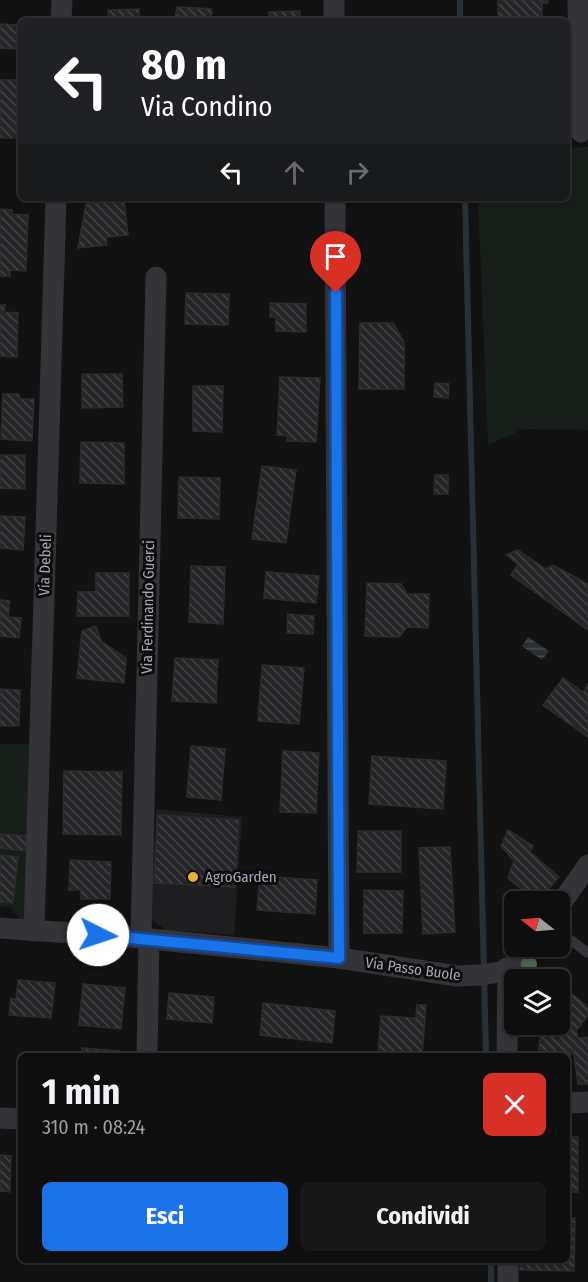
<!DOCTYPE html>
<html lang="it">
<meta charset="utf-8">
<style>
:root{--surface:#0e0e0e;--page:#171717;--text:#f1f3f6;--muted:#9b9c9e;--line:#2e2e2e;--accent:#1a73e8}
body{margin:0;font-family:"Fira Sans Condensed",sans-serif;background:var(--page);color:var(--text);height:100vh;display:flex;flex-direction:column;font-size:22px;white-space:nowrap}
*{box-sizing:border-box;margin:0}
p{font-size:20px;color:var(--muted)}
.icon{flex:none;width:33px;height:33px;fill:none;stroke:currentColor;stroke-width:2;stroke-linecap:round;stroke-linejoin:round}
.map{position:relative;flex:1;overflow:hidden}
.side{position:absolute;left:18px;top:1053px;width:552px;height:210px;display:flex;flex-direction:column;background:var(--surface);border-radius:9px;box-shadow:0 2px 4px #0004,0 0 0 2px var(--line)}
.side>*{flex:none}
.banner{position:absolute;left:18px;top:18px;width:552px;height:183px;border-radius:9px;box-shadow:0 2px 4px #0004,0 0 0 2px var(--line);background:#202124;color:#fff;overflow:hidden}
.needle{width:39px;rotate:287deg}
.buttons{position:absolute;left:504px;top:891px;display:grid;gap:12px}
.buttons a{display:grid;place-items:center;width:66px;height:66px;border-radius:9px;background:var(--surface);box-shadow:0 2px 4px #0004,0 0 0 2px var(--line);font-size:30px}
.pin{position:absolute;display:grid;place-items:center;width:51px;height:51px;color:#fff;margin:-62px -26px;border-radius:50% 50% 50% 0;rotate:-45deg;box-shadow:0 0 6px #0007}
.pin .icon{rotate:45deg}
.me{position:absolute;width:66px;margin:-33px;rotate:94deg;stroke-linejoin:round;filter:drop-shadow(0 0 4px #0008)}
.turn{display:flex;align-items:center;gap:21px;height:126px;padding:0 24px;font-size:27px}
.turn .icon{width:78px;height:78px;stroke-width:2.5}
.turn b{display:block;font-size:42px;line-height:51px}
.lanes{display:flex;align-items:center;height:57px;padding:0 24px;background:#0003;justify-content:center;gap:30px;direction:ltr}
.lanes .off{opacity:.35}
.round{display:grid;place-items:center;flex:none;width:63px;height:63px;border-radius:9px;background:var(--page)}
.overview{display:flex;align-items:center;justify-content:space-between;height:102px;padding:0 24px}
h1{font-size:36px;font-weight:700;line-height:45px}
.cta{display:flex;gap:12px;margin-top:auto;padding:12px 24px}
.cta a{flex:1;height:69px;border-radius:9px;background:var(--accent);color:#fff;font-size:24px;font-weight:700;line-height:69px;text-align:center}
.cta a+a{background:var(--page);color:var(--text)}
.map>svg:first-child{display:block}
.built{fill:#1e1e20}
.grass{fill:#181e19}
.water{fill:url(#water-rules)}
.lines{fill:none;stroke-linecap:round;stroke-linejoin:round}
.stream{stroke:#293036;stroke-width:6}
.building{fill:url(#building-back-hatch);stroke:#2c2c2f;stroke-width:1.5}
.lane{stroke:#333338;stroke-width:10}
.street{stroke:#333338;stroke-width:21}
.tree{fill:#4c5f4e}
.route-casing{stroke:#114b97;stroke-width:15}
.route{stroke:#1a73e8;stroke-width:10}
.poi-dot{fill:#eab233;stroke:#0d0d0e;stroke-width:2}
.labels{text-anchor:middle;stroke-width:6;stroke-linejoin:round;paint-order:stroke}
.street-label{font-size:15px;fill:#a4a8b3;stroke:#0d0d0e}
.poi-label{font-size:15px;fill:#a4a8b3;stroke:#0d0d0e;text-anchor:start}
</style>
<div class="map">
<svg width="588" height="1282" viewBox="0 0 588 1282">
<defs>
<pattern id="water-rules" width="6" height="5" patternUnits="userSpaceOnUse" patternTransform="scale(1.5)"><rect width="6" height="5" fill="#293036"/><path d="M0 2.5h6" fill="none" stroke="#454b51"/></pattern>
<pattern id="building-back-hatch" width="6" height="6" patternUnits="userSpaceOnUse" patternTransform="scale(1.5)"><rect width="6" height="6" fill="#252527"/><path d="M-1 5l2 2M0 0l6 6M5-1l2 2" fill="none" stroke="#424244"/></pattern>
</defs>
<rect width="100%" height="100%" fill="#121213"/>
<path class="built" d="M156,809l86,8 -8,118 -68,-5 -16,-12z"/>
<g class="grass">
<path d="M588,147v283l-65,-1 -35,16 -10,-247h89v-50z"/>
<path d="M0,744h32l-5,92 -27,-2z"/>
<path d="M0,848l26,3 -1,69 -6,-2 -8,-10 -11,-2z"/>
</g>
<path class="water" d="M528,637l21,14 -7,9 -20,-14z"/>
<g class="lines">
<g class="stream">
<path d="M460,0v21"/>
<path d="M465,198l21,858"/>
<path d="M491,1260v22"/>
</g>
</g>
<g class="building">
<path d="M498,0h50v3h-6v18h-44z"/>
<path d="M177,7l35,2 -1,12h-36z"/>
<path d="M139,9v12h-31v-11z"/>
<path d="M300,11v10h-43l12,-1v-8z"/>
<path d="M416,17v4h-42v-3z"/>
<path d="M0,24l17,1 -1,24 -16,-1z"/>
<rect x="0" y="80" width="21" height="58"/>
<path d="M124,200l4,35 -22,2 1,8 -29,3 8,-44z"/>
<path d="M0,209l12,1v4l16,1 -2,56 -16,-1v6h-10z"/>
<path d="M186,293l43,1 -1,31 -43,-1z"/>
<path d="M270,303l36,1v28l-30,-1v-14h-6z"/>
<path d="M0,305h5l-1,7 14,1 -1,44 -17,-1z"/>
<path d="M360,323h33l11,19v47h-45z"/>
<path d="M82,374h40l1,33 -41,1z"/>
<path d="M280,377l40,1 -4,64 -29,-1 1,-5 -11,-1z"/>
<path d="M435,383l14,1 -1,14 -14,-1z"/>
<path d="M193,386h30l-1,46 -29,-1z"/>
<path d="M3,394h16l1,5h14l-2,42 -31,-2z"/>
<path d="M81,442l43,1v41l-44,-1z"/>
<path d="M0,455h25v34l-25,-1z"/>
<path d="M262,466l34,4 -10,73 -34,-4z"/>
<path d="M435,475h13v19h-14z"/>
<path d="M179,477l41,1 -1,41 -41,-1z"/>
<path d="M0,516l25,1 -2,33 -23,-2z"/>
<path d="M518,550l28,19 7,-4 35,19v46l-77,-55 7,-11 -12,-9z"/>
<path d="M191,566l34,1 -2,57 -34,-2z"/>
<path d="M266,572l53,4 -3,27 -52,-5z"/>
<path d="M96,573h33v43h-52l1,-24h18z"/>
<path d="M367,583l34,1 6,10h22l-1,34 -21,-1 -8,10 -34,-1z"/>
<path d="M0,600l10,1 -2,16 13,1 -2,20 -19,-2z"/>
<path d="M288,614l26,2 -1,18 -26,-1z"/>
<path d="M96,626l5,15 25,17 -2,25 -47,-5 5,-47z"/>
<path d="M175,658l43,2 -2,43 -44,-2z"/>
<path d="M262,665l42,3 -5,56 -41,-3z"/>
<path d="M563,678l20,14 5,-8v53l-45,-32z"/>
<path d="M0,689l20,1 -1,36h-19z"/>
<path d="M191,746l34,3 -4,51 -34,-3z"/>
<path d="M283,751l36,2 -3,60 -36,-1z"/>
<path d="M372,756l74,5 -3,48 -74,-5z"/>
<path d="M64,771l58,1 -1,63 -58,-1z"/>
<path d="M158,815l81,5 -4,67 -81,-4z"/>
<path d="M508,830l25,16 -3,6 29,25 -22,25 -29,-24 6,-17 -13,-15z"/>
<path d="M358,831h43v41h-44z"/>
<path d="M0,834l27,2 -1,15 -26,-3z"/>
<path d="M450,847l5,85 -32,2 -4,-86z"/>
<path d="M0,855l18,2 -5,46 -13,-1z"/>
<path d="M70,860l41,2 -1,37h-29v-9h-12z"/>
<path d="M260,876l57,4 -2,34 -58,-4z"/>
<path d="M364,890l39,1 -1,42h-38z"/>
<path d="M18,980l37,3 -4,35 -42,-3 2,-17 5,2z"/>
<path d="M83,984l42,4 -4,41 -42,-4z"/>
<path d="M561,985l27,22v8l-12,16 2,7 10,-1v47h-10l-5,-35 -5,12 -1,-5h-28l1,-32h20z"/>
<path d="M169,993l45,4 -2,26 -45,-4z"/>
<path d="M263,1003l72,8 -3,32 -72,-8z"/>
<path d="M417,1005h9l-4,51 -44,-3 3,-37 35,2z"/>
<path d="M82,1048l38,3v5h-39z"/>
<path d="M234,1052l30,4h-30z"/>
<rect x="567" y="1137" width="11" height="55"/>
<path d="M0,1155l11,1 -1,36 -10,-1z"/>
<path d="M567,1218h8l-1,53 -54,-1v-10h47z"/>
</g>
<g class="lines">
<path class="lane" d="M560,932l28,21"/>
<g class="street">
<path d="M334,0v21"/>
<path d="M578,0l3,132"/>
<path d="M61,21l1,-21"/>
<path d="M335,198l4,760"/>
<path d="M560,905l28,-40"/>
<path d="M0,928l141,10 198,20 118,18 24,-1 19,-3 15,-8 15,-18"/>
<path d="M34,931l22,-733"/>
<path d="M141,938l15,-661"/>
<path d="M147,1056l2,-117"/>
<path d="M507,1056l1,-88"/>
<path d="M567,1103l21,-1"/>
<path d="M0,1118l21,1"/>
<path d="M508,1260v22"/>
</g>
</g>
<circle class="tree" cx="529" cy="964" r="8"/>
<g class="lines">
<g class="route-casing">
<path id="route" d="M98,935l241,23 -3,-665"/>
</g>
<use href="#route" class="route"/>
</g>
<circle class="poi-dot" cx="193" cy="877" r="6"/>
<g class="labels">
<g class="street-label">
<text transform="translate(45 565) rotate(-88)" y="5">Via Debeli</text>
<text transform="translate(148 607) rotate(-89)" y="5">Via Ferdinando Guerci</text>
<text transform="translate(413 969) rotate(8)" y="5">Via Passo Buole</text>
</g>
<g class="poi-label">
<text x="205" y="882">AgroGarden</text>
</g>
</g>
</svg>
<div class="buttons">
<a><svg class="needle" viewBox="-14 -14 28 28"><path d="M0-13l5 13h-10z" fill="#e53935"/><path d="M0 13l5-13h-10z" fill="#9b9c9e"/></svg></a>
<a><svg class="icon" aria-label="layers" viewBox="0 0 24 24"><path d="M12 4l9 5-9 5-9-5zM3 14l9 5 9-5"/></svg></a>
</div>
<div class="pin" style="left:336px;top:293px;background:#d93025"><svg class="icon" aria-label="arrive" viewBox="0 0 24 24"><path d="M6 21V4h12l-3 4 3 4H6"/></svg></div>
<svg class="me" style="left:98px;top:935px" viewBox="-20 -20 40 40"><circle r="19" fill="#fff"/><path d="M0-13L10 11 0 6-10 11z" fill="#1a73e8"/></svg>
<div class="banner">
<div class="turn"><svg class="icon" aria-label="left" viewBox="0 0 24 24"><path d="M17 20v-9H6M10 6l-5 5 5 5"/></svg><div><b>80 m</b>Via Condino</div></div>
<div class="lanes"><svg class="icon" aria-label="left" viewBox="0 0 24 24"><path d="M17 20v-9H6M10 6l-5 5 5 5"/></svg><svg class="icon off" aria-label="ahead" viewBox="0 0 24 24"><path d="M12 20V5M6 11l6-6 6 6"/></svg><svg class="icon off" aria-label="right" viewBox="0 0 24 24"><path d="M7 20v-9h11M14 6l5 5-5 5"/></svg></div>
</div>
<section class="side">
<div class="overview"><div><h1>1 min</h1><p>310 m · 08:24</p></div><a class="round" style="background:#d93025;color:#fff"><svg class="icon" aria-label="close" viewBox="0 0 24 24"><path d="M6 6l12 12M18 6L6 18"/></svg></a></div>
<div class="cta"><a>Esci</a><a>Condividi</a></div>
</section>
</div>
